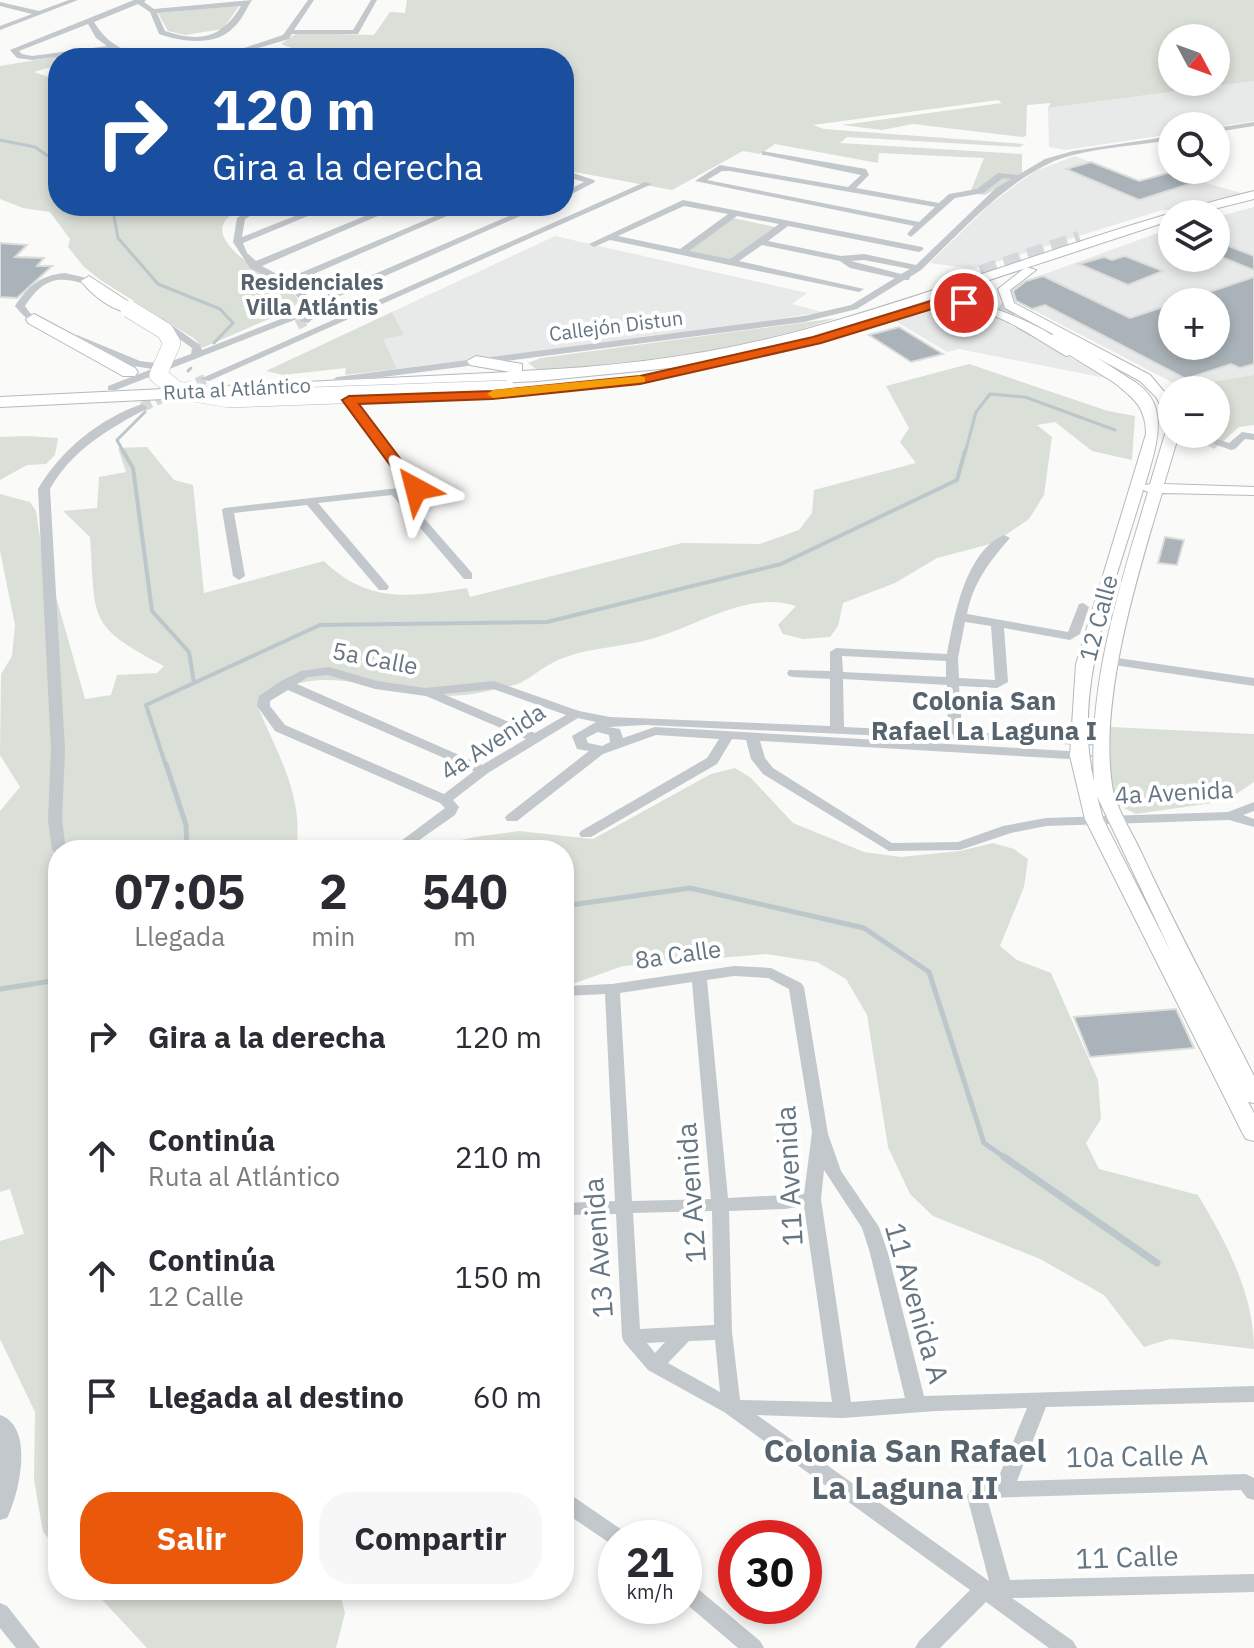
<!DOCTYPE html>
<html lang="es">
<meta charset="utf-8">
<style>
:root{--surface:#fff;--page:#f7f7f7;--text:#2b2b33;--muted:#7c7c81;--accent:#ea580c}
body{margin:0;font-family:"IBM Plex Sans",sans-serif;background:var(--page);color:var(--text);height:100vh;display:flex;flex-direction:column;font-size:30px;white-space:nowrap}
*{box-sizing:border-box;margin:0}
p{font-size:26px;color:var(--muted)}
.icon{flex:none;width:44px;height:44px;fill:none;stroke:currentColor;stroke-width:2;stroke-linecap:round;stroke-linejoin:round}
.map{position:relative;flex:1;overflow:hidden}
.sheet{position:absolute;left:48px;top:840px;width:526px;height:760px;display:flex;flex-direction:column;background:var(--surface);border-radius:32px;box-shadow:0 4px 12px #0003}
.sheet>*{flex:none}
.hud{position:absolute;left:48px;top:48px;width:526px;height:168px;border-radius:32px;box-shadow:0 4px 12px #0003;background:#1a4fa0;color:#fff;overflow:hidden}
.needle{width:52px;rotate:131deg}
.controls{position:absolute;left:1158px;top:24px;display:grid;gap:16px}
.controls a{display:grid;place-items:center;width:72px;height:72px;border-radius:50%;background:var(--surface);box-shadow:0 4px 12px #0003;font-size:40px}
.speed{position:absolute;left:598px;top:1520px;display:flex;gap:16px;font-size:40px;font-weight:700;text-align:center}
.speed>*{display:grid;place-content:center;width:104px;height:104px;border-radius:50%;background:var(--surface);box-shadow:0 4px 12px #0003;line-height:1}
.speed small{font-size:20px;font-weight:400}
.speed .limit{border:12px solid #d22;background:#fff;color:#111}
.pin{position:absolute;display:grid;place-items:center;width:68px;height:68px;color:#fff;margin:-34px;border:4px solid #fff;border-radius:50%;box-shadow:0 2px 8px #0007}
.me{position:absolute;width:88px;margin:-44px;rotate:322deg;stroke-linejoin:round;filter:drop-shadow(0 0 6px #0008)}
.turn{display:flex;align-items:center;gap:28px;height:168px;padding:0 32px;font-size:36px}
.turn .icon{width:104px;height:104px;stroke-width:2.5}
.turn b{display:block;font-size:56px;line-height:68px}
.eta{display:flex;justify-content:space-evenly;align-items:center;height:136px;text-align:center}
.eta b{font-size:48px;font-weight:800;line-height:56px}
.button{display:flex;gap:16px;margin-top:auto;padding:16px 32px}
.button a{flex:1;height:92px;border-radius:32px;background:var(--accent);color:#fff;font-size:32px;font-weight:800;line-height:92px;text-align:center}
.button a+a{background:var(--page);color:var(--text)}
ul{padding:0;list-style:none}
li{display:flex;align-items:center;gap:24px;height:120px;padding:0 32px}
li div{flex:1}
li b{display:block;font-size:30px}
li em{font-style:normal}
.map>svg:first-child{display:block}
.built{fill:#e8e9e9;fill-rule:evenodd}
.green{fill:#dadfd7;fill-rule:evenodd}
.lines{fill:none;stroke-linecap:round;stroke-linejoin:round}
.stream-far3{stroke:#bbc7cb;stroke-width:3}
.stream-far2{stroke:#bbc7cb;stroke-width:4}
.stream-far1{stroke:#bbc7cb;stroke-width:5}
.stream{stroke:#bbc7cb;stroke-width:7}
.building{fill:#aab3b9;stroke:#dcdcda;stroke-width:2}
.street-tunnel{stroke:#d5d9db;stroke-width:10;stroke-dasharray:10 5;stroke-linecap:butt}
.highway-tunnel{stroke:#d5d9db;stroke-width:17;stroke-dasharray:17 8;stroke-linecap:butt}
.secondary-casing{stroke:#b3babf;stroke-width:2}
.highway-casing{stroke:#b4b9bd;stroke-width:2}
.street{fill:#c3c8cc;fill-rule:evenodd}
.secondary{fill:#fff;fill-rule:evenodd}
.highway{fill:#fff;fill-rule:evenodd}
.highway-bridge-casing{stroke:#b4b9bd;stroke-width:18;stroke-linecap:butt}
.highway-bridge{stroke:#fff;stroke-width:17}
.route{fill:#ea580c;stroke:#983908;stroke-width:2}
.slow{fill:#f59e0b}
.labels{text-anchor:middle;stroke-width:8;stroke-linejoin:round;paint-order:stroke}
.far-street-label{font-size:20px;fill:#657683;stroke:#fff}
.far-neighbourhood-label{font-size:22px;font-weight:bold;fill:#57646e;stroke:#fff}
.street-label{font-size:24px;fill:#657683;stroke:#fff}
.neighbourhood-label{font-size:26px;font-weight:bold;fill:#57646e;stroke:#fff}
.near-street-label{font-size:28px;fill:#657683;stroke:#fff}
.near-neighbourhood-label{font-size:32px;font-weight:bold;fill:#57646e;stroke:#fff}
</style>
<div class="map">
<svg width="1254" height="1648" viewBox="0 0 1254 1648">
<rect width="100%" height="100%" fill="#fafaf8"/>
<g class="built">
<path d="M1254,81v40l-38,6 -44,-1v8l-107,16 -16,-3 -1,-39z"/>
<path d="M1075,156l64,25 33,-8 69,20 -64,17h-15l-188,59 -44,-6 59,-58 46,-34z"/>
<path d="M1254,207v168l-73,12 -167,-87 -7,-7 4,-7 161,-58v30h44v-41zM1172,302h44v44h-44z"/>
<path d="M555,236l252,57 -15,11 30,8 -92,15 -333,42 -15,-31 22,-3 -12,-23z"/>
<path d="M953,304l31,7 126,68 -151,-30 -12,3 -55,-33z"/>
</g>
<g class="green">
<path d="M407,0h847v81l-206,27 3,-5 -24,2 -1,31 -3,1 -110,-13 -31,6 -40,-5 160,-22 -4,-3 -185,25 11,4 200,15 -4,3 -173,-10 -7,6 182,11v19l-37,22 -15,-2 14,-35 -105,-5 -1,10 -103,-19 -15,10 -17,-3 -71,39 -108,-20v-112h-277l15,-6 -21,-8 16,-11 77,2 16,-23 15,1zM1172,38h44v44h-44z"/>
<path d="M239,6l-16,23 -38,6 -17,-4 -10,-18z"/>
<path d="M60,56l-2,9 -24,7 24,8v126h191c-75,27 30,73 48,91l1,5 -6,7 -90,39 -7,-9 -93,-58 -18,-14 -16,-20 2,-8 -20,-27 -27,-4 -23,-9v-133z"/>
<path d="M733,218l42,9 -46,33 -44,-9z"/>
<path d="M392,312l12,23 -21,4 14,30 -52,6 1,-7 -63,7 -17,-4z"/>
<path d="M837,318c-94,32 -193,43 -291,52l-10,-1 -8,-6 13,-5z"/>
<path d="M969,364l139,47 27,5 -3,44 -40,-9 -37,-29 -18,3 15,12 -8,58 -15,24 -35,24 -57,15 -42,25 -52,20 -5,23 -8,11 -27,2 -20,-5 -5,-9 18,-19c-48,-16 -100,21 -145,33 -32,9 -65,8 -95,22 -13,6 -24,16 -36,22 -13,5 -29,7 -42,10 -78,16 -154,-45 -221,12 19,46 45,87 40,138l6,7h-245v699l-15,-17 -9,-52 1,-68 -35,-73v-98l24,-7 -14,-45 -10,3v-381l20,-24 -20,-32 1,-81 11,-18 3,-31 -15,-74v-57l30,8 6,9 5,33 44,155 26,-4 6,-20 40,-2 7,-7c-78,-41 -68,-46 -74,-129l-27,-26 34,-3 2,-31 27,-5 -8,-24 29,-1 27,33 19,5 11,108 120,-32c44,43 87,36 143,27l3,9 212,-54 78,1 39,-14 13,-17 2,-23 102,-27 -16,-21 9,-14 -23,-42z"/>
<path d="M1254,375v50l-15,2 -25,22 -23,-13 25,-2v-44l-41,-2z"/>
<path d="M26,436l32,2 -3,17 -9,9 -19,1 -27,15v-43z"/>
<path d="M1111,727l143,7v48l-28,19 -90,13 -20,-10 -9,-38z"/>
<path d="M735,768l16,10 42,45 71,29 37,5 59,-6 33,-8 21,6 14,10 -4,28 -24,59 17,14 34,13 47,107 3,39 -15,24 13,26 99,26c28,47 56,99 56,154l-84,-10 -26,8 -40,-52 -64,-36 -107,-43 -23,-22 -22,-47 -21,-132 -21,-36 -29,-17 -51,-8 -143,12 -59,21v-137h-148l59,-13 44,-6 74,8 118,-65z"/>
<path d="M93,1590h246l6,23 -9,35h-189z"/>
</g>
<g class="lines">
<g class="stream-far3">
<path d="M0,140l35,7 23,16"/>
<path d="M112,206l6,32 40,46 62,25 13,14 -19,20"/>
<path d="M188,371l3,-3"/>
<path d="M124,453l-7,-13 28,-28"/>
<path d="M965,453l11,-41 14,-18 35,3 90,33"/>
</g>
<g class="stream-far2">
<path d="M123,451l10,17 19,143 37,41 5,31"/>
<path d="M166,766l-20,-61 174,-80 227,-3 234,-58 176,-84 8,-29"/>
</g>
<g class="stream-far1">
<path d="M166,764l20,61 1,25"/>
<path d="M564,906l126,-18 174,40 65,44 55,171 23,16"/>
<path d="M0,989l58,-9"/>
</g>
<path class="stream" d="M1004,1157l153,106"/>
</g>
<g class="building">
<path d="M1091,162l48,19 33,-9 27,9 -60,19 -73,-31z"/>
<path d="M1216,241l38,15v14l-38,-15z"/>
<path d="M0,243l27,2 -12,12 29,1 -7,8h15l-35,32 -17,-1z"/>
<path d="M1125,256l38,15 -35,14 -49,-21 25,-7 8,3z"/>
<path d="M1043,276l87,42 42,-14v42h44v-44l-31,-2 69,-23v87l-14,4 -9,-4 -45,15 -141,-74 -13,4 -16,-8 -3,-10 13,-10z"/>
<path d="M899,327l44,27 -32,8 -42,-27z"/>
<path d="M1165,537l19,3 -7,25 -19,-2z"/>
<path d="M1176,1009l18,39 -104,9 -16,-40z"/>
</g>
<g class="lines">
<g class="street-tunnel">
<path d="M297,325l8,-4"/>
<path d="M142,407l63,-28"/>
</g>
<path class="highway-tunnel" d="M1035,329l-61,-34 -6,-13 9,-7 103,-36"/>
<g class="secondary-casing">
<g id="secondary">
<path d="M1026,267l10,3 -26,20 4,13 136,72 22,26v17l-5,-1 -11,-20 -16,-16 -135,-73 -7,-19z"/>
<path d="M950,299c37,2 100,29 127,54l-11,3c-35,-20 -73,-50 -115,-49 -21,0 -42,8 -62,14l-6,-4 32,-11z"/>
<path d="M1115,373c61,20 43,67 30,112l5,-1 15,-50 7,-4v4h7l-15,50 90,3v8l-92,-2c-25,83 -63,206 -50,292 3,22 20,47 29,67 35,76 75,149 113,224v27l-6,-1 6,11v28l-8,-2 -3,-5 -158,-315 -15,-63 6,-92 70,-230c0,-31 -17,-38 -38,-57zM1143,490l5,2c-28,93 -60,191 -54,289 -23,-94 23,-201 49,-291zM1097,796l74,156 -68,-133z"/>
</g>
</g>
<g class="highway-casing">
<g id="highway">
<path d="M1254,191v8l-60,15h-22v6l-359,118 -133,29 -143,14 -537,26v-10l510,-25 -40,-7 -3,-4 9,-5 46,8v7c94,-4 190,-16 281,-41 152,-42 298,-102 451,-139z"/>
<path d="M89,276l46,30v6c-19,3 -43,-17 -54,-31z"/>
<path d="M34,314l101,54 3,4 -3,4h-12l-95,-53 -2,-4z"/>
<path d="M1056,334l6,1 76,49 -3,4h-12l-73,-45v-8z"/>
</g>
</g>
<g class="street">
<path d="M69,0h9l-78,30v-4l32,-12 -32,-8v-4l39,9z"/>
<path d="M134,0h12l-2,2 10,7 98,-9c-6,9 -10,20 -18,27 -18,20 -52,15 -75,7l-9,-22 -12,-8 -44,18c31,52 89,29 139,30v4h-3l-92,2 -26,-8 -80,10 -15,-2 -7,-8zM241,6c-19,32 -41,37 -76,25l-8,-18zM88,24l8,14 11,8 -75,10 -10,-2 -3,-3z"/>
<path d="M308,0h6l-20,30h59l18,-30h6l-19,34h-66l-3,5 -51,15v-4l45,-15z"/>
<path d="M1254,122v4l-38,6v-4z"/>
<path d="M1172,136v4c-36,6 -90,8 -122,23 -51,24 -89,69 -129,107l-11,7 -1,3h-5l-47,29 -53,13 -467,61 -5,-3 5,-3 467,-61 47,-11 44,-27 -45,-10 -10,-7 -78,-16 -23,16 125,28 -5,3 -249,-52 -16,7 -5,-3 94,-44 239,47 2,2 -5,3 -131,-26 -20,15 73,15 23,-2 52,11 80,-77 15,-9 -8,-1 -20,15 -28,5 -44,39 -4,-3 7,-8 -219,-45 25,-16 128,22 13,-12 -96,-20h-3v-4l104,18 3,6 -13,13 83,15 10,-9 28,-5 21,-16 20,2 27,-16 28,-8zM722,171h8l205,36 -16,15 -212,-42zM684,206l44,8 -48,35 -62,-13zM737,216l42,8 -49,35 -41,-8zM864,260l46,9 -9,5 -50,-13z"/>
<path d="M564,170l30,10 1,2 -31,16v-6l20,-10 -20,-6z"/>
<path d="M645,182l7,2 -443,197 -9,-2z"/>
<path d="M256,206h10l-21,13 -3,18 78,-31h12l-89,37 4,10 9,8 133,-55h12l-139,60 24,13 173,-73h11l-177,77 8,5 11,13 220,-95h11l-228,101 5,6 -12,10 -8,-2 10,-8 -2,-2 -11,8 -181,71h-8v-4l44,-17 -18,-3 -63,-27v-4h6l63,26 24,3 27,-10 1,-6 -36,-26v-4h6l38,27 2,5 89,-35 13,-10 -12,-15 -42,-22 -17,-26 4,-24z"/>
<path d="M65,273l26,6 14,7 -5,3c-34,-12 -53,-18 -75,17l5,7 17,9v4c-13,1 -24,-10 -32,-20 13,-20 26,-31 50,-33z"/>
<path d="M349,397l4,1 69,91 -2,2 -17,3 69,79v6h-8l-72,-84 -74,8 69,81 2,3 -2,3h-8l-72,-85 -73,8 11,63 -6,4 -6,-4 -11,-66 2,-2 184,-21 -64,-87z"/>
<path d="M142,404l5,3 -1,2c-39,21 -74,41 -96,80l15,261 -3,70 4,30h-8v4l-6,-4 -4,-30 3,-70 -13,-261c23,-39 61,-70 104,-85z"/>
<path d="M1242,432l12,2v6l-9,-1 -10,10 -4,1 -45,-16h16l27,9z"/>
<path d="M1004,535l6,3c-21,24 -37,45 -43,76l101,18 11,-28 4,-1 6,4 -9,27 -10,6 -66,-12 4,54 -11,6 -38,-2 3,46 138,7 7,4 -2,3 -459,-21 -38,2 12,2 3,9 32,-11 431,25 7,4 -7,4 -326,-19 5,17 8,10 119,75 66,-1 45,-16 43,-8 182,-6 26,-10v9l-11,4 11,4v8l-25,-7 -183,6 -35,7 -51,17 -71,1 -126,-77 -12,-15 -5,-19 -14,-1 -15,25 -126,73h-10l-2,-3 2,-3 126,-73 12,-19 -63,-4 -53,19 -86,67h-10l-2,-3 2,-3 82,-64 -12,-2 -5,-13 24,-14 -18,-4 -90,55 -35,27 6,7 -4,8 -50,35h-16l56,-42 -5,-5 -165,-72 -18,-25 2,-10 22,-15 20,-10 28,-4 48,14 48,7 69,-7 85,30 31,6 220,9v-47l-37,-2 -4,-1 -2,-3 2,-3 41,1v-19l6,-4 111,6c7,-37 18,-102 57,-119zM965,622l26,4 4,54 -36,-2 -1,-20zM842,656l104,5v16l-103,-5zM328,675l47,14 51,7 100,43 -44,26 -185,-81 11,-7zM843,679l104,6 1,47 -104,-5zM493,689l73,26 -31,18 -92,-39zM288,690l186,81 -30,23 -159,-69 -15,-19v-5zM598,732l11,3 1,7 -8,4 -14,-3 -2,-5z"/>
<path d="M1111,657l143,21v8l-147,-22 -2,-3z"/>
<path d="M734,966l37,2 30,15 3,4 24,147 13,37 38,56 9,26 36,143 330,-10v16l-208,5 -29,74 229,-7 8,4v22l-7,-2 -6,-8 -254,8 23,82 244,-6v18l-242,6 61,43 4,7h-28l-63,-46 -46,46h-25l4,-7 51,-51 -246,-178 -76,-42 -24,-28 -2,-5 -6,-123 -52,1v-12l51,-2 -10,-207 -41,2v-10l48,-2zM734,976l34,2 21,11 23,143 -8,62 -76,4 -21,-218zM692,982l19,217 -79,2 -12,-208zM824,1170l38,58 8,25 35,145 -54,4 -30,-203zM804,1206l28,196 -92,-2 -8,-68 -3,-121 56,-2zM712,1211l2,114 -74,4 -7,-116zM715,1340l5,52 -52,-29 21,-22zM665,1342l-10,11 -8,-10zM1027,1408l-30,73 -22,3 -8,12 22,85 -232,-166 86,3 93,-7z"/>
<path d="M0,1415c35,12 19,79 7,103l-7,2z"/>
<path d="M564,1493l7,2 54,37 3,6h-12v8l-5,-2 -47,-32z"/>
<path d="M684,1580l7,3 69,58 4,7h-26l-54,-46z"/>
<path d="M0,1603l7,3 33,42h-24l-16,-20z"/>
</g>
<use href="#secondary" class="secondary"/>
<use href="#highway" class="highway"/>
<g class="highway-bridge-casing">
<path id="highway-bridge" d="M129,309l36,22 7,12 -14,32 19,15 52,9 278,-10"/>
</g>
<use href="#highway-bridge" class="highway-bridge"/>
</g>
<path class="route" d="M964,299l4,2v5l-36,3 -111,34 -181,41 -148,15 -133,5 64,85 -7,4 -6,-1 -68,-92 7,-4 143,-5 148,-15 173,-39 118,-36z"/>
<path class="slow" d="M640,376l5,1v5l-152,16 -6,-4 6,-4z"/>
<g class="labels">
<g class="far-street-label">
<text transform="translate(616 326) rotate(-7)" y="7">Callejón Distun</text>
<text transform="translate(237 389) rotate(-3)" y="7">Ruta al Atlántico</text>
</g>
<g class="far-neighbourhood-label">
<text x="312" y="290">Residenciales<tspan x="312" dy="25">Villa Atlántis</tspan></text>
</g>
<g class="street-label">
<text transform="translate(1099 618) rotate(-75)" y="8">12 Calle</text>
<text transform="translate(375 659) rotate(11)" y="8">5a Calle</text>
<text transform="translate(493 742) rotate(-33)" y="8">4a Avenida</text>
<text transform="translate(1174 793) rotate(-3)" y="8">4a Avenida</text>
<text transform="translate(678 955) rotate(-8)" y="8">8a Calle</text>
</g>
<g class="neighbourhood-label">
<text x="984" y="710">Colonia San<tspan x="984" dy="30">Rafael La Laguna I</tspan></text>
</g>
<g class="near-street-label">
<text transform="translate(789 1176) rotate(-93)" y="10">11 Avenida</text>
<text transform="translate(691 1193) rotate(-94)" y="10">12 Avenida</text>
<text transform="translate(598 1248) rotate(-94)" y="10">13 Avenida</text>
<text transform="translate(917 1303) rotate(74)" y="10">11 Avenida A</text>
<text transform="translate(1137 1456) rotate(-1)" y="10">10a Calle A</text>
<text transform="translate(1127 1557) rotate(-2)" y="10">11 Calle</text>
</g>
<g class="near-neighbourhood-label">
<text x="905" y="1462">Colonia San Rafael<tspan x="905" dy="37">La Laguna II</tspan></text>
</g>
</g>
</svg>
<div class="controls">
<a><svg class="needle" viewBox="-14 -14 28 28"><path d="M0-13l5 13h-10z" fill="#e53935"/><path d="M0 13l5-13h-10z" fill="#7c7c81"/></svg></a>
<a><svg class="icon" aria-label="search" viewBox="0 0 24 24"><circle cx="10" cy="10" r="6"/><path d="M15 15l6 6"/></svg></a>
<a><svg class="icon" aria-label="layers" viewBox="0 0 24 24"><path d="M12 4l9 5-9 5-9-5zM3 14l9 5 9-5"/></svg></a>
<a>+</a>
<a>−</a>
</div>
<div class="speed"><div>21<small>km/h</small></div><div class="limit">30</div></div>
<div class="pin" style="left:964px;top:303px;background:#d93025"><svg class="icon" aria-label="arrive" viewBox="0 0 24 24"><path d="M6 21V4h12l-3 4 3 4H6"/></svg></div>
<svg class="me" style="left:416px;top:489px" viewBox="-20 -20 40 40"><path d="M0-17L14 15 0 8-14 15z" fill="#ea580c" stroke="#fff" stroke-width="4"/></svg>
<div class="hud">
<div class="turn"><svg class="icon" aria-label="right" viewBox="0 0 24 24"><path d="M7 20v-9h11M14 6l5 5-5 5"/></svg><div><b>120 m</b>Gira a la derecha</div></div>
</div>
<section class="sheet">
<div class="eta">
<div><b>07:05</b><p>Llegada</p></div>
<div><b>2</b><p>min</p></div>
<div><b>540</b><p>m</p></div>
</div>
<ul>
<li><svg class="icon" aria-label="right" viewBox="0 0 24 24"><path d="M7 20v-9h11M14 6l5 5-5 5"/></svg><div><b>Gira a la derecha</b></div><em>120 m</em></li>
<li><svg class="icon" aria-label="ahead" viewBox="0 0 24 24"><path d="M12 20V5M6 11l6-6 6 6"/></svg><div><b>Continúa</b><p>Ruta al Atlántico</p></div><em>210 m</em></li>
<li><svg class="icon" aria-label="ahead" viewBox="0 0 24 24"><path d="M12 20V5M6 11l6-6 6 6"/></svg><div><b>Continúa</b><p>12 Calle</p></div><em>150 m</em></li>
<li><svg class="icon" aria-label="arrive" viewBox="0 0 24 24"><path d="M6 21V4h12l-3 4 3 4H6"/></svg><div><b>Llegada al destino</b></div><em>60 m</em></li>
</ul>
<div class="button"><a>Salir</a><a>Compartir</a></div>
</section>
</div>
